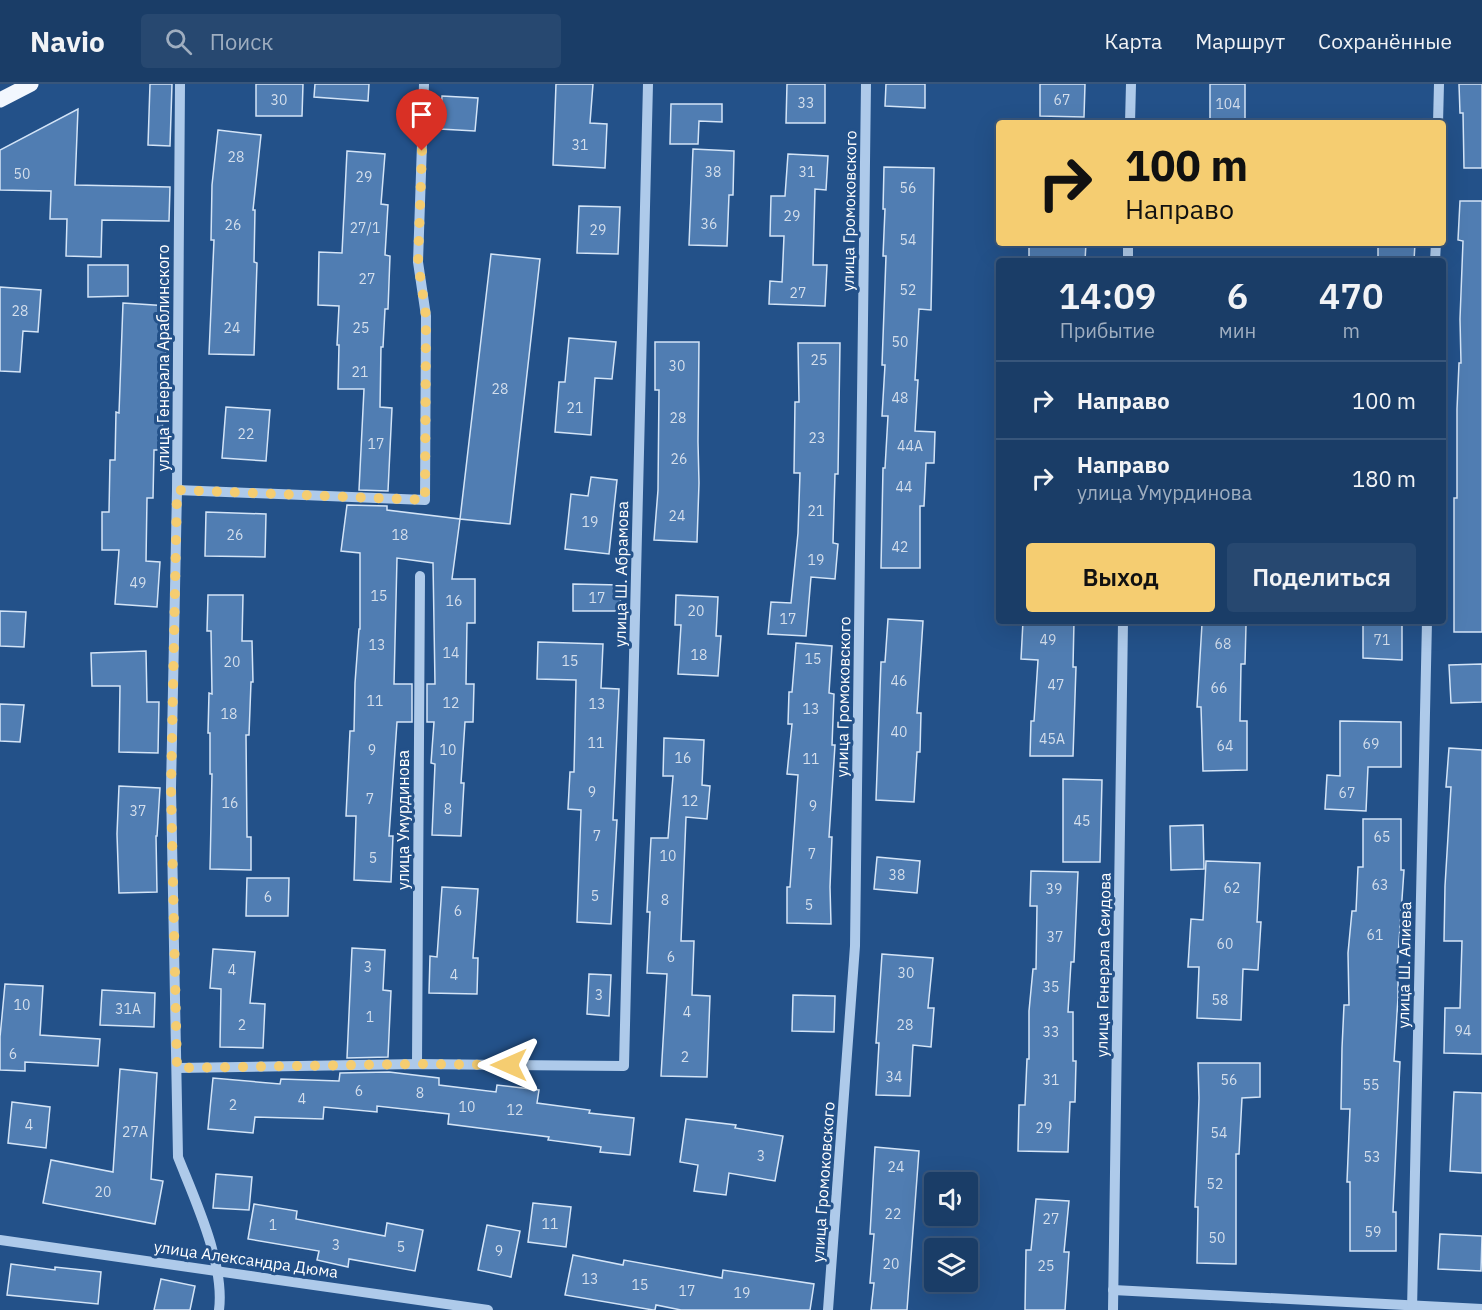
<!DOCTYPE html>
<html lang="ru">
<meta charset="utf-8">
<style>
:root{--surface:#1a3d67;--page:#274870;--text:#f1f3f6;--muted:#9faec0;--line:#38567b;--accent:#f5cd71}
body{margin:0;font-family:"IBM Plex Sans",sans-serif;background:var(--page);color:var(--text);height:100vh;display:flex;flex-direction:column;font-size:22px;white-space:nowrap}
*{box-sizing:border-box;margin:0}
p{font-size:20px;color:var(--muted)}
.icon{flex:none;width:33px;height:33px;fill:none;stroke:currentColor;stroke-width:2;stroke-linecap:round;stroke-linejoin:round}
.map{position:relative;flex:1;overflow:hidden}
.drawer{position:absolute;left:996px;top:174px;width:450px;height:366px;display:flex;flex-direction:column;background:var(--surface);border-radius:6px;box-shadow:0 6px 24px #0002,0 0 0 2px var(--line)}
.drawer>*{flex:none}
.top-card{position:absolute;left:996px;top:36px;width:450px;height:126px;border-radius:6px;box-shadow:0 6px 24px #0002,0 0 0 2px var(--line);background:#f5cd71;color:#111;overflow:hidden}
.fabs{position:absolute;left:924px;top:1088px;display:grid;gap:12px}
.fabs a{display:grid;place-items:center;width:54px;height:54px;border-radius:6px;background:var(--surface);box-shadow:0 6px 24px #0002,0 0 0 2px var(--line);font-size:30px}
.pin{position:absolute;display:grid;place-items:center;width:51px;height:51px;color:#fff;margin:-62px -26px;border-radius:50% 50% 50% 0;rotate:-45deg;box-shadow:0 0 6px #0007}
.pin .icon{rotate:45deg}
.me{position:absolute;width:66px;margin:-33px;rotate:270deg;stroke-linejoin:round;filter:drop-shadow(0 0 4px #0008)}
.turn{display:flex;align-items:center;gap:21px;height:126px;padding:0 30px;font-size:27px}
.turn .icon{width:78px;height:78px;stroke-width:2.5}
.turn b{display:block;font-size:42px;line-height:51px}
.eta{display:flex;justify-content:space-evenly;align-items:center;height:102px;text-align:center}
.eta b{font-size:36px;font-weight:600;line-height:42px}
.cta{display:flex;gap:12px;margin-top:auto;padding:12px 30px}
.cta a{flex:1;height:69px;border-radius:6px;background:var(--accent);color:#111;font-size:24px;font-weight:600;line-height:69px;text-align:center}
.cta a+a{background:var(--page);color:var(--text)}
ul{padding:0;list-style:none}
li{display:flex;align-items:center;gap:18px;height:78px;padding:0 30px;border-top:2px solid var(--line)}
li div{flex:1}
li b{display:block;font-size:22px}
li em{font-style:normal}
header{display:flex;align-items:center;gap:36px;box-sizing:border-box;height:84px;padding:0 30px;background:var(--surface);border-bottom:2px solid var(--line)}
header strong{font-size:28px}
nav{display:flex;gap:33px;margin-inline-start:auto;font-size:21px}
.search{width:420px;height:54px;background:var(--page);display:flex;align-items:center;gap:15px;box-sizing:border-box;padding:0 21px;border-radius:6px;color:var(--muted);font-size:22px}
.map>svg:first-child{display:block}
.building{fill:#507db2;stroke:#d3e4f7;stroke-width:1.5}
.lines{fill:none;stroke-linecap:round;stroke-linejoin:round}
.minor{stroke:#aecaea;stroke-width:10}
.major{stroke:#f2f7fe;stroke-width:15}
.route{stroke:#f5cd71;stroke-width:10;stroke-dasharray:0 18}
.labels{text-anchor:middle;stroke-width:6;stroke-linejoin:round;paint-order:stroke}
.number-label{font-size:14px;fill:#d3deec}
.street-label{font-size:16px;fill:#fff;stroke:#235189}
</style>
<header>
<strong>Navio</strong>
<div class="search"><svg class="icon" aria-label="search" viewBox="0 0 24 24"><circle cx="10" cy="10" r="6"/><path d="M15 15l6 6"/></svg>Поиск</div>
<nav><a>Карта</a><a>Маршрут</a><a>Сохранённые</a></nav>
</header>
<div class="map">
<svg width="1482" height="1226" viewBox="0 0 1482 1226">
<rect width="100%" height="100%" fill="#235189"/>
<g class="building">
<path d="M150,0h22l-2,62 -22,-1z"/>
<path d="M256,0h47l-1,32h-46z"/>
<path d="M315,0h54l-1,17 -54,-4z"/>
<path d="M556,0h37l-3,39 17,1 -2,44 -52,-3z"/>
<path d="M787,0h38v39h-39z"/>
<path d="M886,0h39v24l-40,-2z"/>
<path d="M1040,0h45l-1,33 -44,-1z"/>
<rect x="1210" y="0" width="35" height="39"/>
<path d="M1459,0h23v84h-18l-1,-55h-3z"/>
<path d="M442,12l36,2 -3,33 -35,-2z"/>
<path d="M671,20h51v18l-23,-1 -1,23h-28z"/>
<path d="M78,25l-3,76 95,2 -1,34 -67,-1 -1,37 -35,-1 1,-37h-17l1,-28 -51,-1v-40z"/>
<path d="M218,46l43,5 -8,75h2l-1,52 3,1 -3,92 -45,-1 5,-114h-3l1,-55z"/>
<path d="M693,65l41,2 -1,44h-4l-2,51 -38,-1z"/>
<path d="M347,67l38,3 -4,50 7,1 -3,50 5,1 -2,53h-3l-2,38h-2l-1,60 12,1 -4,83 -29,-1 5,-101h-26l1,-44h-2l2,-39 -21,-1 1,-53 23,1z"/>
<path d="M788,70l40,2 -2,34 -11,-1 -2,76h14l-2,41 -56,-2 1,-23 12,1 2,-46h-14l1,-40h14z"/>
<path d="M884,83l50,1 -3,142 -12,-1 -4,71h3l-3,51 20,1 -1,31h-8l-2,43h-4v62h-39l2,-100h2l3,-52h-6l3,-51h-3l4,-109h-3l2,-47h-2z"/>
<path d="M1460,117h22v431h-28v-134h3v-89l2,-46h2l-1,-44 3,-78 -5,-1z"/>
<path d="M579,122l41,1 -2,47 -41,-1z"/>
<path d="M1029,159h57l-1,18h-56z"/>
<path d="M1378,159h37l-1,18h-36z"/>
<path d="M491,170l49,5 -30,265 -50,-5z"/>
<path d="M88,181h40v31l-40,1z"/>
<path d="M0,203l41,3 -3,42 -15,-1 -3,41 -20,-1z"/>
<path d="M123,219l46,3 -3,48h-2l-2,96h-8l-1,48h-6l-1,63 14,1 -3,45 -42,-3 4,-54h-17v-38h7l1,-52h5l1,-48 3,1z"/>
<path d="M569,254l47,4 -4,37 -17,-1 -4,57 -36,-3 4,-50h6z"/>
<path d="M655,258h44l-1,100 1,41 -2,59 -43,-2 4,-50 1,-100h-4z"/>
<path d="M798,259h42l-2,131h-3l-2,69 5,1 -3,35 -24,-2 -5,59 -38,-2 3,-32 20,1 7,-70 2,-60h-6l1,-71h4z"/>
<path d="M226,323l44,3 -4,51 -44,-3z"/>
<path d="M591,393l26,3 -8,74 -44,-5 6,-55 17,2z"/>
<path d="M347,421l40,1v4l73,9 -8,60h23v44h-8l-1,61h8l-1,38h-8l-4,61h3l-3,53 -29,-1 3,-71 -4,-1 3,-41h-7v-38h8l-2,-121 -36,-5 -3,126h18v38h-15l-8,114h4l-2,46 -37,-2 2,-64h-10l4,-85h4l1,-48 4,-54h1v-76l-19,-2z"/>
<path d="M206,428l60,2 -1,43 -60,-1z"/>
<path d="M573,500l48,1 -1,26h-47z"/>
<path d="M208,511h35l-1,46h10l1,41h-2l-2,53h-3l1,102h4v33l-41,-1 2,-95h-2v-41h-2l1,-40 3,1 -1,-63h-4z"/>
<path d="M676,511l42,2 -2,39h5l-3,40 -40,-2 3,-49h-6z"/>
<path d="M0,527l26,1 -2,35 -24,-1z"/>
<path d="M888,535l35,2 -6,92h4l-1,39h-3l-3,50 -38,-2 5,-138h4z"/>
<path d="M1023,537h51l-1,46h3l-3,89h-43l1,-35h3l4,-61 -17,-1z"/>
<path d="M1363,537h39v39l-39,-2z"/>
<path d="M1202,540l44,1 -1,39h-4l-1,57h7v49l-44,1 -2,-64h-4z"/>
<path d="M538,558l65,2 -2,44 18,1 -6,131h4l-6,104 -34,-2 4,-112 -13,-1 2,-37h4l2,-92 -39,-1z"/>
<path d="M796,559l36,3 -3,47 5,1 -2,51h3l-6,92h3l-2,50 1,37 -44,-1v-36h3l8,-112 -11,-1 5,-50h-4l1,-32h3z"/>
<path d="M146,567l1,51h12l-1,51 -39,-1 1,-66h-28l-1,-33z"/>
<path d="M1482,580v38l-31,1 -2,-38z"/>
<path d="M0,620l24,1 -4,37 -20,-1z"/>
<path d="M1340,637l61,1v45h-33l-2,44 -41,-2 2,-34 13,1z"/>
<path d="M664,654l40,2 -2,45 8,1 -3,33 -21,-2 -5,124h13l-2,54 18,1 -3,81 -46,-1 6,-102 -20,-1 3,-61h-3l4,-74h17l5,-62h-10z"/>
<path d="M1449,664l33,2v304l-38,-1 1,-45h15l2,-67h-18l1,-55 6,-99h-5z"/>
<path d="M1063,695l39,1 -2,82h-37z"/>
<path d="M119,702l41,2 -3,48h-1l1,56 -38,1 -2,-59z"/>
<path d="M1363,735h38v51h3l-7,101 1,1v26l-4,63 6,1 -7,150h3v39h-46v-69h-3l3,-73h-9l1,-61 2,-43h5l-1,-52 4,-42h4l2,-44h5z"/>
<path d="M1203,741l1,44 -33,1 -1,-44z"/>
<path d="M877,773l43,4 -3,32 -43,-4z"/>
<path d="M1206,777l54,2 -3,59h4l-3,48 -15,-1 -2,51 -44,-2 2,-51h-11l3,-48 12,1z"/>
<path d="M1031,787l47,1 -4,90h-3l-3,50h5v49h3l-1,41h-5l-2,50 -50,-1 1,-46h6l2,-46h2v-48l4,-42h3l1,-63h-7z"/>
<path d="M247,794h42l-1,38h-42z"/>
<path d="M442,803l36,2 -5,69h5l-1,36 -48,-1 1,-37 7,1z"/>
<path d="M352,864l33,2 -2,40 8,1 -3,66 -41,1z"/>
<path d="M213,865l42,3 -5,51 15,1 -2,44 -43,-1 1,-58 -11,-1z"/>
<path d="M882,870l51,4 -5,50h6l-3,39 -18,-2 -3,51 -34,-1 3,-52h-3z"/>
<path d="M589,890l22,1 -2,41 -22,-2z"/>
<path d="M5,900l38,2 -3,49 60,4 -2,27 -73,-4v9l-25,-1v-33z"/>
<path d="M102,906l53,3 -1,34 -54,-2z"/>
<path d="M793,911l42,1 -1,36 -42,-1z"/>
<path d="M1198,979h62v34l-18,1 -3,56h-3v110l-39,-1 1,-56h-3l4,-109z"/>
<path d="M120,985l37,4 -6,106 12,2 -8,43 -112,-21 8,-43 62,12z"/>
<path d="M389,988l50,6v7l57,7 1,-7 42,5 -2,13 53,7 -1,3 45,5 -4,37 -30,-3 1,-5 -53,-7 1,-3 -101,-13 1,-10 -72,-8v6l-53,-5 -1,12 -68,-2 -2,16 -45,-4 5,-51 67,6 1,-5 58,2 1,-8z"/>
<path d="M1454,1008l28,1v80l-32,-2z"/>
<path d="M12,1018l38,5 -4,41 -38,-5z"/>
<path d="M686,1035l50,6 -1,3 48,8 -8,45 -46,-8 -3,22 -32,-4 4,-26 -18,-3z"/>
<path d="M875,1063l44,4 -12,159h-36l3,-27h-4l4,-49h-4z"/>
<path d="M216,1090l36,3 -3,33 -36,-2z"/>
<path d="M1036,1115l33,2 -5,51h5l-4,58h-40l1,-60h5z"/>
<path d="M533,1119l38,4 -5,40 -38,-5z"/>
<path d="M254,1120l43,7 -1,8 89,17 2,-13 36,7 -8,41 -66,-12 -1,8 -31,-7 2,-9 -71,-12z"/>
<path d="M487,1141l33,6 -9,46 -33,-7z"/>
<path d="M1440,1150l42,2 -1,35 -43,-2z"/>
<path d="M573,1171l50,10 1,-5 98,18 1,-8 91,14 -4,26h-129l-25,-5 -1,5h-2l-88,-15z"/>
<path d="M11,1180l44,6v-3l46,5 -3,32 -91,-9z"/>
<path d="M161,1195l34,7 -5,24h-36z"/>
</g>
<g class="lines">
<g class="minor">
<path d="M180,0l-3,406 -6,298 7,369c17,43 47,107 41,153"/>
<path d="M1130,39l1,-39"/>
<path d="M1438,39l1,-39"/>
<path d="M1128,177v-18"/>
<path d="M1435,177l1,-18"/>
<path d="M177,406l248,10 1,-184 -8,-54 6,-178"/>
<path d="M417,980l3,-488"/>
<path d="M177,984l240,-4 207,2 24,-982"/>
<path d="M0,1156l488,70"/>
<path d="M1113,1206l369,19"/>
<path d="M828,1226l27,-364 11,-862"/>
<path d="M1113,1226l10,-689"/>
<path d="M1412,1226l15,-689"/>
</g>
<path class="major" d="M0,16l31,-16"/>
</g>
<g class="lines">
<path class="route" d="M422,67l-4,111 8,54 -1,184 -248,-10 -6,298 6,280 240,-4 92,1"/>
</g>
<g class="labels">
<g class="number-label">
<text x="279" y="21">30</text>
<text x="1062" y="21">67</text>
<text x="806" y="24">33</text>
<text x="1228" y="25">104</text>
<text x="580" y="66">31</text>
<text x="236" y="78">28</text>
<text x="713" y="93">38</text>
<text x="807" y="93">31</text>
<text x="22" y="95">50</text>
<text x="364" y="98">29</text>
<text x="908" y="109">56</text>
<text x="792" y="137">29</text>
<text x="709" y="145">36</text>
<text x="233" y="146">26</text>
<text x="365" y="149">27/1</text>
<text x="598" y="151">29</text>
<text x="908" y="161">54</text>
<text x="367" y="200">27</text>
<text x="908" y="211">52</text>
<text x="798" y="214">27</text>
<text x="20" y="232">28</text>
<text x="232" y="249">24</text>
<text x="361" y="249">25</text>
<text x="900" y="263">50</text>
<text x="819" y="281">25</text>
<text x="677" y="287">30</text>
<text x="360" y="293">21</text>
<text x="500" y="310">28</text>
<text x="900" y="319">48</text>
<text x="575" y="329">21</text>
<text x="678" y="339">28</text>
<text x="246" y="355">22</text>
<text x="817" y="359">23</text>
<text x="376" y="365">17</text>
<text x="910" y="367">44А</text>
<text x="679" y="380">26</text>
<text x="904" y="408">44</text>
<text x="816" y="432">21</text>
<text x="677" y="437">24</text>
<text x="590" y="443">19</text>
<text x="235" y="456">26</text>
<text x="400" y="456">18</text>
<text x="900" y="468">42</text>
<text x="816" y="481">19</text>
<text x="138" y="504">49</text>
<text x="379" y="517">15</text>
<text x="597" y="519">17</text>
<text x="454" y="522">16</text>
<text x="696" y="532">20</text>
<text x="788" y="540">17</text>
<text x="1048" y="561">49</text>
<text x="1382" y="561">71</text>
<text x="1223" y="565">68</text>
<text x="377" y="566">13</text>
<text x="451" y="574">14</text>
<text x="699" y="576">18</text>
<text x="813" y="580">15</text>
<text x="570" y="582">15</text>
<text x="232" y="583">20</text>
<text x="899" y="602">46</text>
<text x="1056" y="606">47</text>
<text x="1219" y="609">66</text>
<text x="375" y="622">11</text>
<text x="451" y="624">12</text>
<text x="597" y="625">13</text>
<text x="811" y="630">13</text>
<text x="229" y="635">18</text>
<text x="899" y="653">40</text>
<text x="1052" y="660">45А</text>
<text x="596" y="664">11</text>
<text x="1371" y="665">69</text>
<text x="1225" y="667">64</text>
<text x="372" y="671">9</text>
<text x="448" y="671">10</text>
<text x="683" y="679">16</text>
<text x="811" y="680">11</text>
<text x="592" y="713">9</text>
<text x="1347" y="714">67</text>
<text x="370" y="720">7</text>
<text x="690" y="722">12</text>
<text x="230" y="724">16</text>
<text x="813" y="727">9</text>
<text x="448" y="730">8</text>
<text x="138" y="732">37</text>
<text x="1082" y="742">45</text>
<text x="597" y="757">7</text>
<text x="1382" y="758">65</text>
<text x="812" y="775">7</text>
<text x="668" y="777">10</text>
<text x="373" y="779">5</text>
<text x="897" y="796">38</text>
<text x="1380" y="806">63</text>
<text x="1232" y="809">62</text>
<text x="1054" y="810">39</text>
<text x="595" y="817">5</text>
<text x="268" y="818">6</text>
<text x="665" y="821">8</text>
<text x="809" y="826">5</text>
<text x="458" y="832">6</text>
<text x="1375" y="856">61</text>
<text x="1055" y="858">37</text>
<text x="1225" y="865">60</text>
<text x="671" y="878">6</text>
<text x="368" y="888">3</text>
<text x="232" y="891">4</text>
<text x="906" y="894">30</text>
<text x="454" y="896">4</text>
<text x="1051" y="908">35</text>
<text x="599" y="916">3</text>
<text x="1220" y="921">58</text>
<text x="22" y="926">10</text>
<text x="128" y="930">31А</text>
<text x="687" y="933">4</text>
<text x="370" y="938">1</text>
<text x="242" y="946">2</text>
<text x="905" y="946">28</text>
<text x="1463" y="952">94</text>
<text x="1051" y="953">33</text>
<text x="13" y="975">6</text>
<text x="685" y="978">2</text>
<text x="894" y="998">34</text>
<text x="1051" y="1001">31</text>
<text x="1229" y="1001">56</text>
<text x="1371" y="1006">55</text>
<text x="359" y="1012">6</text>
<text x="420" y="1014">8</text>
<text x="302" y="1020">4</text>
<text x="233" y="1026">2</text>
<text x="467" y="1028">10</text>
<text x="515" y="1031">12</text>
<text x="29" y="1046">4</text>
<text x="1044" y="1049">29</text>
<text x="135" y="1053">27А</text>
<text x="1219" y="1054">54</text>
<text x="761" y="1077">3</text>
<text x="1372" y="1078">53</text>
<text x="896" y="1088">24</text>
<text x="1215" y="1105">52</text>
<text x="103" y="1113">20</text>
<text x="893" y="1135">22</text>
<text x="1051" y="1140">27</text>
<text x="550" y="1145">11</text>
<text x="273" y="1146">1</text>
<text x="1373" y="1153">59</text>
<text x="1217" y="1159">50</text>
<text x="336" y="1166">3</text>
<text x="401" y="1168">5</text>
<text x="499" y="1172">9</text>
<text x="891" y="1185">20</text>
<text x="1046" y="1187">25</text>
<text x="590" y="1200">13</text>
<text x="640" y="1206">15</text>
<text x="687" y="1212">17</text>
<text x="742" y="1214">19</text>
</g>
<g class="street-label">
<text transform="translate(849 127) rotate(-89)" y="6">улица Громоковского</text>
<text transform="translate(163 274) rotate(-90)" y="6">улица Генерала Араблинского</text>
<text transform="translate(621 490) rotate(-89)" y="6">улица Ш. Абрамова</text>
<text transform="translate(843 613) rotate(-89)" y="6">улица Громоковского</text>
<text transform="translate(403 736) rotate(-90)" y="6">улица Умурдинова</text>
<text transform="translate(1103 881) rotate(-89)" y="6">улица Генерала Сеидова</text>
<text transform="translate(1404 881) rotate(-89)" y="6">улица Ш. Алиева</text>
<text transform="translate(823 1098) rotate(-86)" y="6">улица Громоковского</text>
<text transform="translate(246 1175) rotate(8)" y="6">улица Александра Дюма</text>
</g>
</g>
</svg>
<div class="fabs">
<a><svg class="icon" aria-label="sound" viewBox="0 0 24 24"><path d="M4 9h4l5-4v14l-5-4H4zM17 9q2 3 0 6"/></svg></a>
<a><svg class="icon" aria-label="layers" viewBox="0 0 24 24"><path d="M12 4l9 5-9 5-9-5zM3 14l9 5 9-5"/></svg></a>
</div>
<div class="pin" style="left:422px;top:67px;background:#d93025"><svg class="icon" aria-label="arrive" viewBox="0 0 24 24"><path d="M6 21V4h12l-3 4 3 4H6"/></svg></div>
<svg class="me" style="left:509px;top:981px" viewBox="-20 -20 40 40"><path d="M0-17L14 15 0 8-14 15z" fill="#f5cd71" stroke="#fff" stroke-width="4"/></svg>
<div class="top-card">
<div class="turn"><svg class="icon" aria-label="right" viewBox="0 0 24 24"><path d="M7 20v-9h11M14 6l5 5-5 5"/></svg><div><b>100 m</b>Направо</div></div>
</div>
<section class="drawer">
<div class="eta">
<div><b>14:09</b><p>Прибытие</p></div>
<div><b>6</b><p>мин</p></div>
<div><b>470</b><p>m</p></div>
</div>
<ul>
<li><svg class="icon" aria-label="right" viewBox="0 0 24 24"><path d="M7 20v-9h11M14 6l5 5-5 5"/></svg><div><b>Направо</b></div><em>100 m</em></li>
<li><svg class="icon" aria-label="right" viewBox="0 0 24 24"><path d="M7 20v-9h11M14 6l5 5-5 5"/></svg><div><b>Направо</b><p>улица Умурдинова</p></div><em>180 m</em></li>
</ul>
<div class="cta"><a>Выход</a><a>Поделиться</a></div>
</section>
</div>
